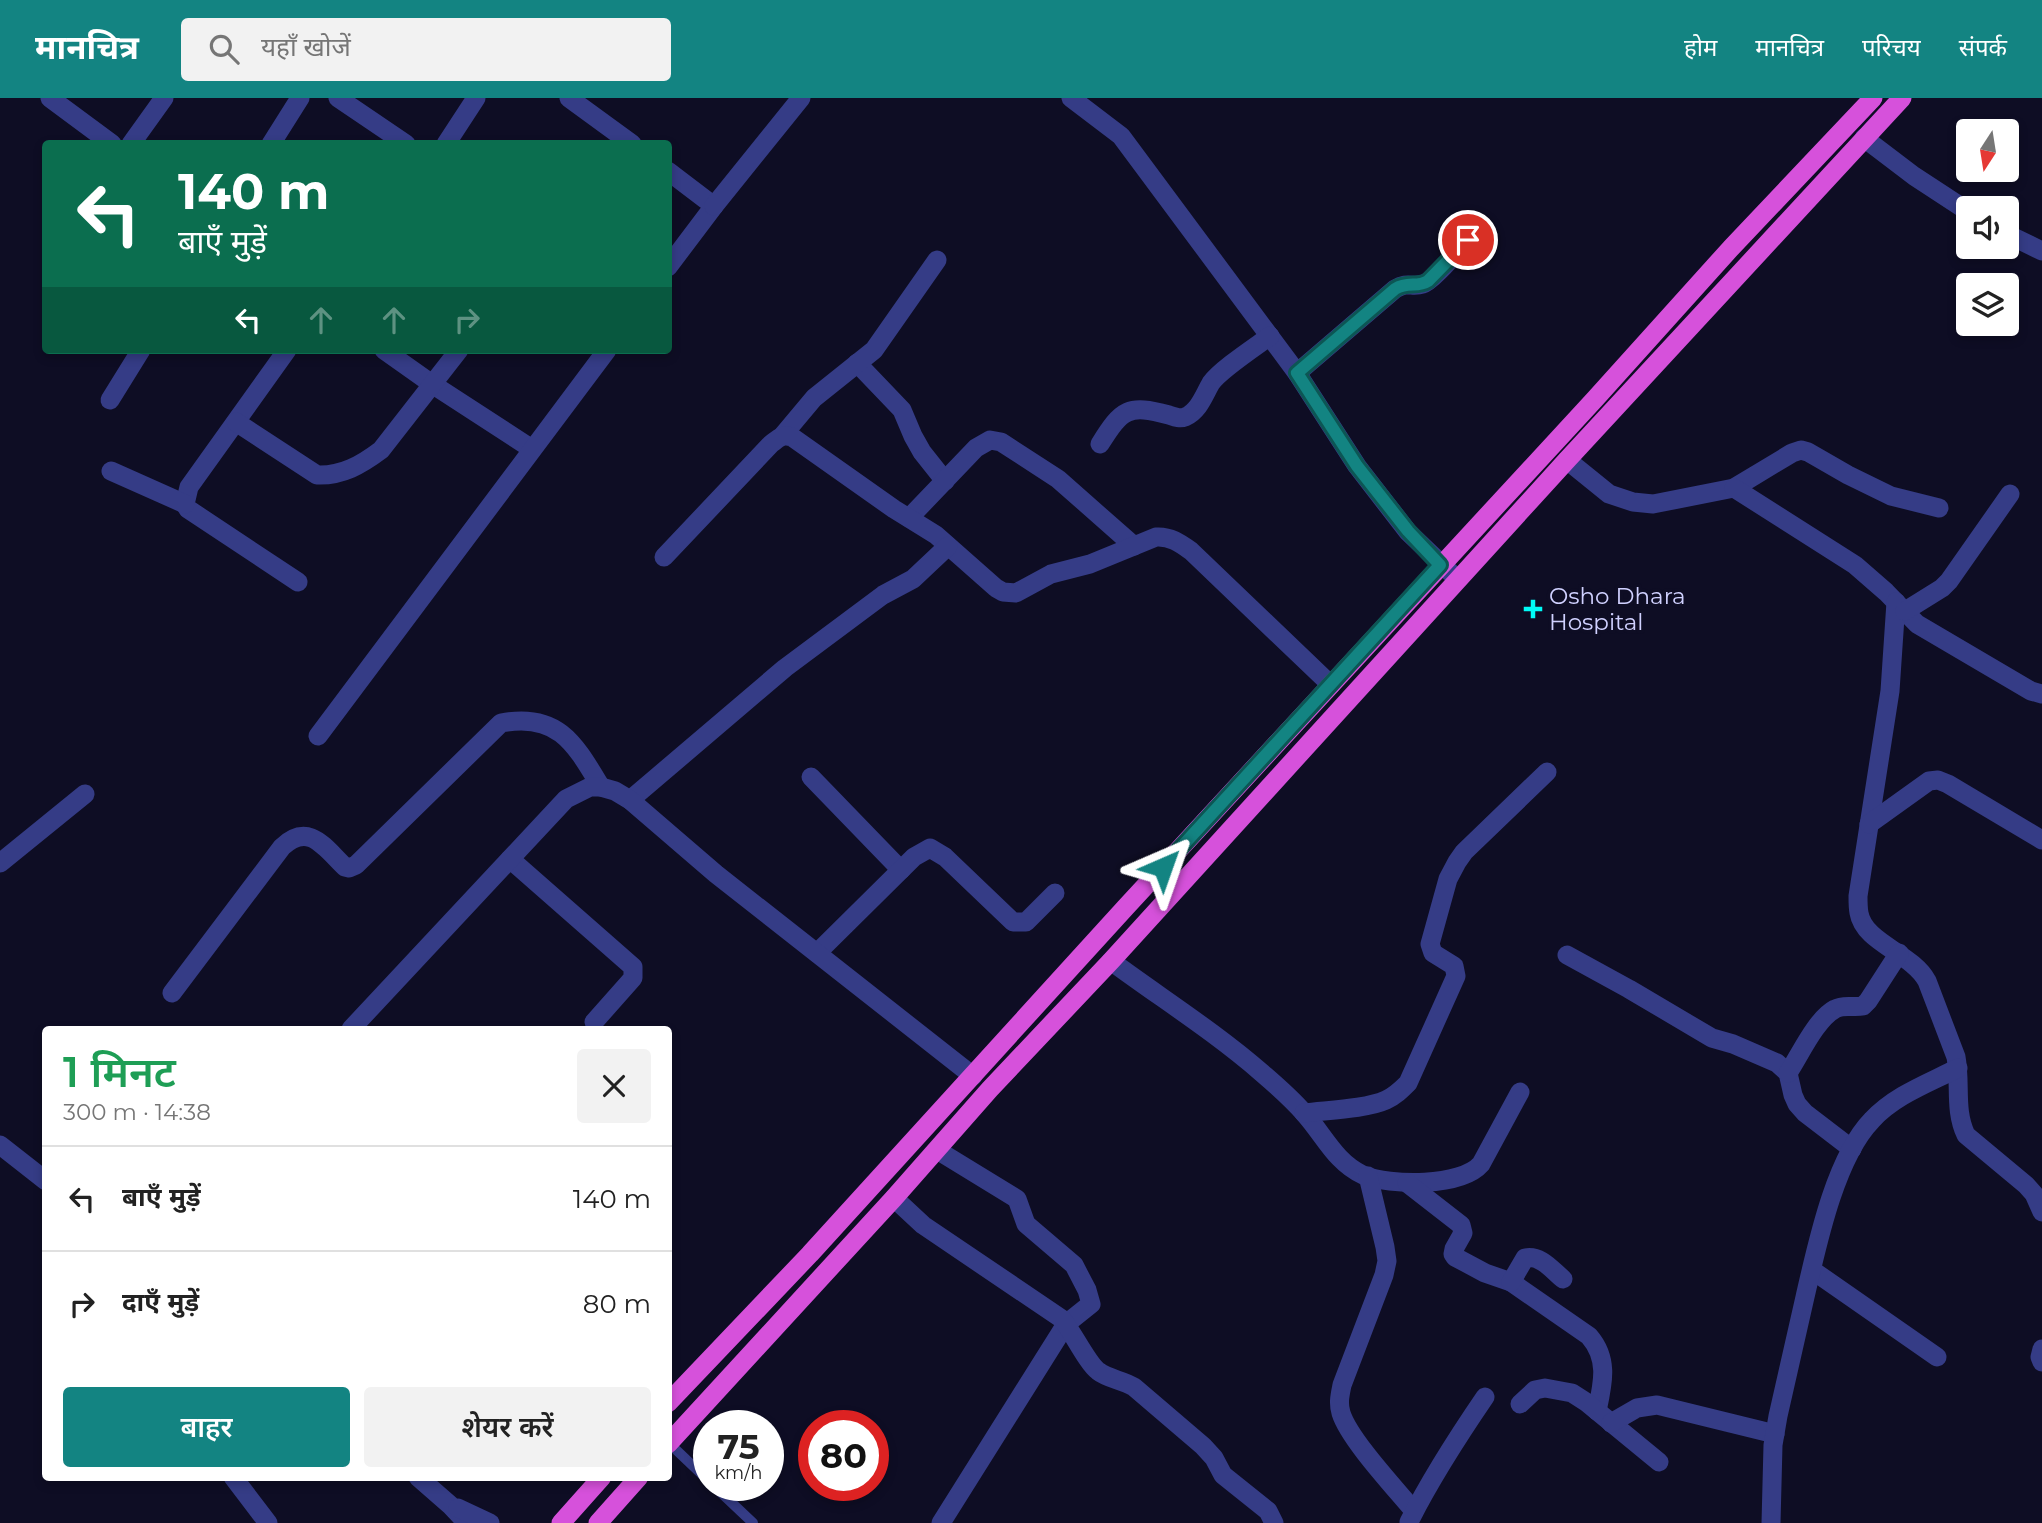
<!DOCTYPE html>
<html lang="hi">
<meta charset="utf-8">
<style>
:root{--surface:#fff;--page:#f2f2f2;--text:#222;--muted:#767676;--line:#e0e0e0;--accent:#138482}
body{margin:0;font-family:Montserrat,"Noto Sans Devanagari",sans-serif;background:var(--page);color:var(--text);height:100vh;display:flex;flex-direction:column;font-size:26px;white-space:nowrap}
*{box-sizing:border-box;margin:0}
p{font-size:23px;color:var(--muted)}
.icon{flex:none;width:38px;height:38px;fill:none;stroke:currentColor;stroke-width:2;stroke-linecap:round;stroke-linejoin:round}
.map{position:relative;flex:1;overflow:hidden}
.details{position:absolute;left:42px;top:928px;width:630px;height:455px;display:flex;flex-direction:column;background:var(--surface);border-radius:7px;box-shadow:0 4px 10px #0003}
.details>*{flex:none}
.top-card{position:absolute;left:42px;top:42px;width:630px;height:214px;border-radius:7px;box-shadow:0 4px 10px #0003;background:#0b6e4f;color:#fff;overflow:hidden}
.needle{width:46px;rotate:192deg}
.buttons{position:absolute;left:1956px;top:21px;display:grid;gap:14px}
.buttons a{display:grid;place-items:center;width:63px;height:63px;border-radius:7px;background:var(--surface);box-shadow:0 4px 10px #0003;font-size:35px}
.speed{position:absolute;left:693px;top:1312px;display:flex;gap:14px;font-size:35px;font-weight:700;text-align:center}
.speed>*{display:grid;place-content:center;width:91px;height:91px;border-radius:50%;background:var(--surface);box-shadow:0 4px 10px #0003;line-height:1}
.speed small{font-size:18px;font-weight:400}
.speed .limit{border:10px solid #d22;background:#fff;color:#111}
.pin{position:absolute;display:grid;place-items:center;width:60px;height:60px;color:#fff;margin:-30px;border:4px solid #fff;border-radius:50%;box-shadow:0 2px 7px #0007}
.me{position:absolute;width:77px;margin:-38px;rotate:43deg;stroke-linejoin:round;filter:drop-shadow(0 0 5px #0008)}
.turn{display:flex;align-items:center;gap:24px;height:147px;padding:0 21px;font-size:32px}
.turn .icon{width:91px;height:91px;stroke-width:2.5}
.turn b{display:block;font-size:49px;line-height:60px}
.lanes{display:flex;align-items:center;height:66px;padding:0 21px;background:#0003;justify-content:center;gap:35px;direction:ltr}
.lanes .off{opacity:.35}
.round{display:grid;place-items:center;flex:none;width:74px;height:74px;border-radius:7px;background:var(--page)}
.overview{display:flex;align-items:center;justify-content:space-between;height:119px;padding:0 21px}
h1{font-size:42px;font-weight:600;line-height:52px;color:#1e9e55}
.primary-button{display:flex;gap:14px;margin-top:auto;padding:14px 21px}
.primary-button a{flex:1;height:80px;border-radius:7px;background:var(--accent);color:#fff;font-size:28px;font-weight:600;line-height:80px;text-align:center}
.primary-button a+a{background:var(--page);color:var(--text)}
ul{padding:0;list-style:none}
li{display:flex;align-items:center;gap:21px;height:105px;padding:0 21px;border-top:2px solid var(--line)}
li div{flex:1}
li b{display:block;font-size:26px}
li em{font-style:normal}
header{display:flex;align-items:center;gap:42px;box-sizing:border-box;height:98px;padding:0 35px;background:var(--accent);color:#fff}
header strong{font-size:33px}
nav{display:flex;gap:38px;margin-inline-start:auto;font-size:24px}
.search{width:490px;height:63px;background:var(--page);display:flex;align-items:center;gap:18px;box-sizing:border-box;padding:0 24px;border-radius:7px;color:var(--muted);font-size:26px}
.map>svg:first-child{display:block}
.lines{fill:none;stroke-linecap:round;stroke-linejoin:round}
.service{stroke:#353c86;stroke-width:10}
.minor{stroke:#353c86;stroke-width:19}
.tertiary{stroke:#353c86;stroke-width:19}
.trunk{stroke:#d651db;stroke-width:19}
.route-casing{stroke:#0c5654;stroke-width:18}
.route{stroke:#138482;stroke-width:12}
.poi-dot{fill:#00fbf7;stroke:#0e0d24;stroke-width:2.5}
.labels{text-anchor:middle;stroke-width:7;stroke-linejoin:round;paint-order:stroke}
.poi-label{font-size:23px;fill:#d0d1ff;stroke:#0e0d24;text-anchor:start}
</style>
<header>
<strong>मानचित्र</strong>
<div class="search"><svg class="icon" aria-label="search" viewBox="0 0 24 24"><circle cx="10" cy="10" r="6"/><path d="M15 15l6 6"/></svg>यहाँ खोजें</div>
<nav><a>होम</a><a>मानचित्र</a><a>परिचय</a><a>संपर्क</a></nav>
</header>
<div class="map">
<svg width="2042" height="1425" viewBox="0 0 2042 1425">
<rect width="100%" height="100%" fill="#0e0d24"/>
<g class="lines">
<g class="service">
<path d="M669,1345l40,38"/>
<path d="M714,1388l39,37"/>
</g>
<g class="minor">
<path d="M50,0l62,46"/>
<path d="M338,0l68,46"/>
<path d="M569,0l63,46"/>
<path d="M1071,0l50,38 176,237 60,93 51,66 45,43"/>
<path d="M1864,40l50,38 55,36"/>
<path d="M131,46l33,-46"/>
<path d="M271,46l29,-46"/>
<path d="M446,46l30,-46"/>
<path d="M668,73l46,35 -46,61"/>
<path d="M714,108l87,-108"/>
<path d="M2007,136l35,17"/>
<path d="M287,252l-98,137 -4,17 3,5 110,73"/>
<path d="M384,252l48,34 100,65"/>
<path d="M857,265l45,47 11,26 9,16 23,29"/>
<path d="M1297,275l98,-84c14,-8 16,-1 28,-5 9,-2 37,-36 45,-44"/>
<path d="M110,302l31,-50"/>
<path d="M236,324l81,53c25,1 44,-10 64,-25l78,-100"/>
<path d="M783,337l31,-37 60,-48 63,-90"/>
<path d="M1100,346c22,-35 28,-40 69,-29 6,2 11,4 16,2 14,-6 19,-22 26,-34 9,-13 44,-36 59,-47"/>
<path d="M1567,362l42,34 24,8 20,2 81,-16 58,-35 9,-3 7,2 40,23 43,21 48,12"/>
<path d="M111,373l74,33"/>
<path d="M1734,390l121,77 31,27 31,32 114,67 11,3"/>
<path d="M909,420l67,-70 14,-8 11,2 57,37 76,67"/>
<path d="M664,459l107,-113c8,-6 11,-10 21,-7l102,72 42,26 60,53 7,4 13,1 35,-19 39,-10 66,-27c14,-1 24,6 35,14l140,134"/>
<path d="M1896,504l-6,89 -32,205c0,6 0,12 1,17 5,30 53,40 68,68l29,76c5,27 -2,53 10,78l60,50 8,9 8,18"/>
<path d="M1905,513l37,-23 7,-7 61,-87"/>
<path d="M318,638l289,-386"/>
<path d="M811,679l90,93"/>
<path d="M630,702l155,-132 98,-73 30,-16 35,-33"/>
<path d="M1869,726l60,-43 9,-1 10,4 94,56"/>
<path d="M510,761l123,108v11l-39,44"/>
<path d="M0,765l85,-69"/>
<path d="M817,855l97,-96 16,-9 15,9 68,65h13l29,-29"/>
<path d="M1567,857l62,34 83,49 21,6 44,19 11,10 5,22 4,9 8,9 47,36"/>
<path d="M1111,863c50,37 104,71 151,112 14,12 30,26 42,40 20,22 31,49 59,62 27,11 98,12 118,-11l39,-72"/>
<path d="M172,895l110,-146c27,-26 43,1 63,20l4,1 7,-3 145,-142c57,-11 74,21 100,64"/>
<path d="M351,931l215,-230 24,-12h11l14,4 15,9 86,74 257,202"/>
<path d="M1788,975c12,-18 28,-54 47,-64 9,-5 18,-1 28,-3l5,-5 31,-48"/>
<path d="M1304,1015c24,-3 62,-4 82,-13 9,-4 15,-10 22,-17l48,-107 -2,-10 -21,-13 -3,-9 18,-65 9,-17 7,-10 83,-80"/>
<path d="M937,1052l80,49 9,25 48,41 13,25 4,14 -25,20 -125,199"/>
<path d="M1368,1078l17,71 2,14 -3,14 -42,110c-2,10 -4,18 -1,28 8,26 54,75 73,98"/>
<path d="M1407,1085l54,42 2,8 -9,16 -1,5 2,3 30,16 26,9 78,54c20,23 14,47 8,75"/>
<path d="M894,1100l29,27 139,94c10,12 26,45 36,52 10,8 25,9 36,16l69,59 11,12 9,17 45,36 6,12"/>
<path d="M1812,1172l125,87"/>
<path d="M1511,1184l14,-24c16,-3 26,11 38,21"/>
<path d="M2042,1251l-2,8 2,5"/>
<path d="M1520,1306l15,-14 10,-2 27,5 14,9 73,60"/>
<path d="M1611,1325l26,-15 20,-3 118,29"/>
<path d="M233,1379l35,46"/>
<path d="M1409,1424c22,-44 48,-84 76,-125"/>
<path d="M1771,1425l2,-78 5,-29c9,-39 18,-79 27,-119 12,-52 30,-139 67,-177 23,-25 57,-37 86,-52"/>
</g>
<g class="tertiary">
<path d="M0,1047l46,36"/>
<path d="M418,1379l32,28 17,18"/>
<path d="M458,1410l32,15"/>
</g>
<g class="trunk">
<path d="M668,1305l142,-149 315,-346 470,-509 136,-151 142,-150"/>
<path d="M668,1346l226,-246 96,-109 121,-128 456,-501 335,-362"/>
<path d="M561,1425l41,-46"/>
<path d="M598,1425l41,-46"/>
</g>
</g>
<g class="lines">
<g class="route-casing">
<path id="route" d="M1163,769l277,-302 -32,-34 -51,-65 -60,-93 98,-84c13,-8 22,-1 33,-8l40,-41"/>
</g>
<use href="#route" class="route"/>
</g>
<path class="poi-dot" d="M1529.5 500.5h7v7h7v7h-7v7h-7v-7h-7v-7h7z"/>
<g class="labels">
<g class="poi-label">
<text x="1549" y="506">Osho Dhara<tspan x="1549" dy="26">Hospital</tspan></text>
</g>
</g>
</svg>
<div class="buttons">
<a><svg class="needle" viewBox="-14 -14 28 28"><path d="M0-13l5 13h-10z" fill="#e53935"/><path d="M0 13l5-13h-10z" fill="#767676"/></svg></a>
<a><svg class="icon" aria-label="sound" viewBox="0 0 24 24"><path d="M4 9h4l5-4v14l-5-4H4zM17 9q2 3 0 6"/></svg></a>
<a><svg class="icon" aria-label="layers" viewBox="0 0 24 24"><path d="M12 4l9 5-9 5-9-5zM3 14l9 5 9-5"/></svg></a>
</div>
<div class="speed"><div>75<small>km/h</small></div><div class="limit">80</div></div>
<div class="pin" style="left:1468px;top:142px;background:#d93025"><svg class="icon" aria-label="arrive" viewBox="0 0 24 24"><path d="M6 21V4h12l-3 4 3 4H6"/></svg></div>
<svg class="me" style="left:1163px;top:769px" viewBox="-20 -20 40 40"><path d="M0-17L14 15 0 8-14 15z" fill="#138482" stroke="#fff" stroke-width="4"/></svg>
<div class="top-card">
<div class="turn"><svg class="icon" aria-label="left" viewBox="0 0 24 24"><path d="M17 20v-9H6M10 6l-5 5 5 5"/></svg><div><b>140 m</b>बाएँ मुड़ें</div></div>
<div class="lanes"><svg class="icon" aria-label="left" viewBox="0 0 24 24"><path d="M17 20v-9H6M10 6l-5 5 5 5"/></svg><svg class="icon off" aria-label="ahead" viewBox="0 0 24 24"><path d="M12 20V5M6 11l6-6 6 6"/></svg><svg class="icon off" aria-label="ahead" viewBox="0 0 24 24"><path d="M12 20V5M6 11l6-6 6 6"/></svg><svg class="icon off" aria-label="right" viewBox="0 0 24 24"><path d="M7 20v-9h11M14 6l5 5-5 5"/></svg></div>
</div>
<section class="details">
<div class="overview"><div><h1>1 मिनट</h1><p>300 m · 14:38</p></div><a class="round"><svg class="icon" aria-label="close" viewBox="0 0 24 24"><path d="M6 6l12 12M18 6L6 18"/></svg></a></div>
<ul>
<li><svg class="icon" aria-label="left" viewBox="0 0 24 24"><path d="M17 20v-9H6M10 6l-5 5 5 5"/></svg><div><b>बाएँ मुड़ें</b></div><em>140 m</em></li>
<li><svg class="icon" aria-label="right" viewBox="0 0 24 24"><path d="M7 20v-9h11M14 6l5 5-5 5"/></svg><div><b>दाएँ मुड़ें</b></div><em>80 m</em></li>
</ul>
<div class="primary-button"><a>बाहर</a><a>शेयर करें</a></div>
</section>
</div>
